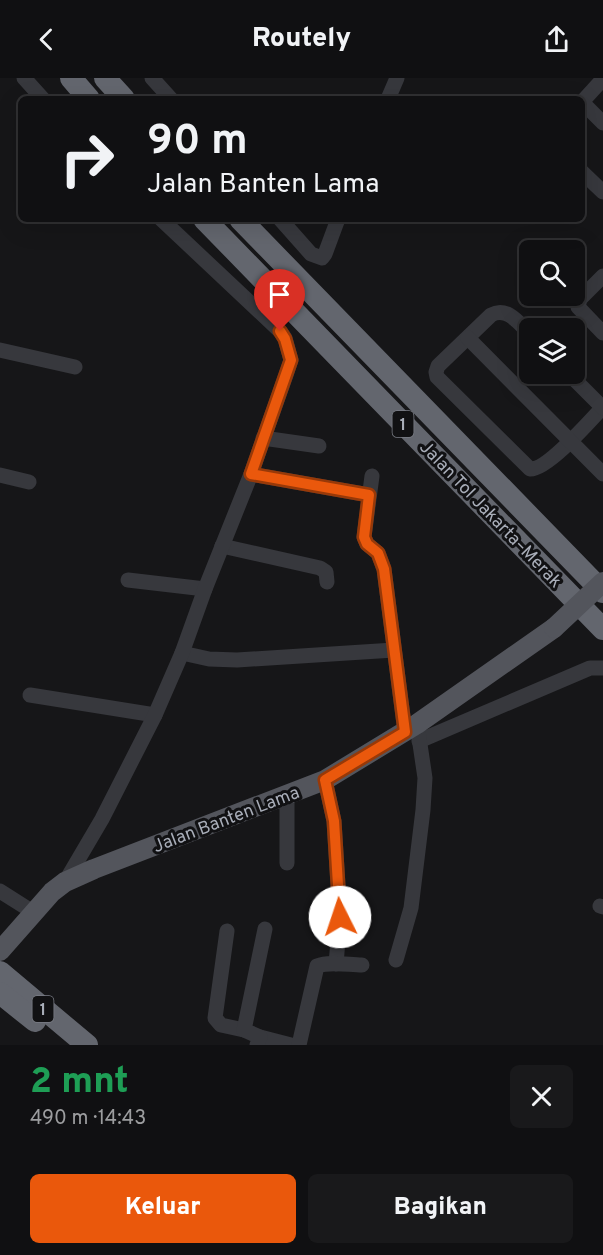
<!DOCTYPE html>
<html lang="id">
<meta charset="utf-8">
<style>
:root{--surface:#101012;--page:#19191b;--text:#f1f3f6;--muted:#9c9d9f;--line:#303032;--accent:#ea580c}
body{margin:0;font-family:Overpass,sans-serif;background:var(--page);color:var(--text);height:100vh;display:flex;flex-direction:column;font-size:22px;white-space:nowrap}
*{box-sizing:border-box;margin:0}
p{font-size:20px;color:var(--muted)}
.icon{flex:none;width:33px;height:33px;fill:none;stroke:currentColor;stroke-width:2;stroke-linecap:round;stroke-linejoin:round}
.map{position:relative;height:967px;overflow:hidden}
.sheet{display:flex;flex-direction:column;background:var(--surface);flex:1}
.sheet>*{flex:none}
.banner{position:absolute;left:18px;top:18px;width:567px;height:126px;border-radius:9px;box-shadow:0 6px 24px #0002,0 0 0 2px var(--line);background:#101012;color:var(--text);overflow:hidden}
.buttons{position:absolute;left:519px;top:162px;display:grid;gap:12px}
.buttons a{display:grid;place-items:center;width:66px;height:66px;border-radius:9px;background:var(--surface);box-shadow:0 6px 24px #0002,0 0 0 2px var(--line);font-size:30px}
.pin{position:absolute;display:grid;place-items:center;width:51px;height:51px;color:#fff;margin:-62px -26px;border-radius:50% 50% 50% 0;rotate:-45deg;box-shadow:0 0 6px #0007}
.pin .icon{rotate:45deg}
.me{position:absolute;width:66px;margin:-33px;rotate:356deg;stroke-linejoin:round;filter:drop-shadow(0 0 4px #0008)}
.turn{display:flex;align-items:center;gap:21px;height:126px;padding:0 30px;font-size:27px}
.turn .icon{width:78px;height:78px;stroke-width:2.5}
.turn b{display:block;font-size:42px;line-height:51px}
.round{display:grid;place-items:center;flex:none;width:63px;height:63px;border-radius:9px;background:var(--page)}
.overview{display:flex;align-items:center;justify-content:space-between;height:102px;padding:0 30px}
h1{font-size:36px;font-weight:800;line-height:45px;color:#1e9e55}
.button{display:flex;gap:12px;margin-top:auto;padding:12px 30px}
.button a{flex:1;height:69px;border-radius:9px;background:var(--accent);color:#fff;font-size:24px;font-weight:800;line-height:69px;text-align:center}
.button a+a{background:var(--page);color:var(--text)}
header{display:flex;justify-content:space-between;align-items:center;height:78px;padding:0 30px;background:var(--surface);font-size:27px;font-weight:800}
.map>svg:first-child{display:block}
.lines{fill:none;stroke-linecap:round;stroke-linejoin:round}
.minor{stroke:#37383d;stroke-width:15}
.major{stroke:#53555c;stroke-width:20}
.highway{stroke:#63666e;stroke-width:22}
.major-bridge{stroke:#53555c;stroke-width:20}
.route-casing{stroke:#983908;stroke-width:15}
.route{stroke:#ea580c;stroke-width:10}
.labels{text-anchor:middle;stroke-width:6;stroke-linejoin:round;paint-order:stroke}
.shield{fill:#111113;stroke:#7b7e86;stroke-width:1.5}
.shield-label{font-size:16px;font-weight:bold;fill:#a8adb8}
.street-label{font-size:18px;fill:#a8adb8;stroke:#111113}
</style>
<header><svg class="icon" aria-label="back" viewBox="0 0 24 24"><path d="M15 5l-7 7 7 7"/></svg>Routely<svg class="icon" aria-label="share" viewBox="0 0 24 24"><path d="M12 15V3M7 8l5-5 5 5M5 13v7h14v-7"/></svg></header>
<div class="map">
<svg width="603" height="967" viewBox="0 0 603 967">
<rect width="100%" height="100%" fill="#161618"/>
<g class="lines">
<g class="minor">
<path d="M24,0l19,21"/>
<path d="M152,0l19,21"/>
<path d="M603,1l-21,23 21,21"/>
<path d="M388,21l9,-21"/>
<path d="M582,94l21,20"/>
<path d="M280,141l31,35 11,4 3,-4 13,-35"/>
<path d="M603,198l-23,23 -2,8 25,26"/>
<path d="M530,256c-11,-11 -23,-28 -39,-19l-53,51 -2,6 1,5 93,92c17,1 60,-48 73,-62"/>
<path d="M468,260l135,136"/>
<path d="M0,272l75,17"/>
<path d="M569,296l34,34"/>
<path d="M263,360l56,8"/>
<path d="M251,396l118,21"/>
<path d="M0,397l29,7"/>
<path d="M372,398l-8,61 3,7 11,9 6,16 21,163"/>
<path d="M222,468l98,22 6,4 1,10"/>
<path d="M128,502l77,9"/>
<path d="M182,575l27,6 28,1 157,-10"/>
<path d="M30,617l125,20"/>
<path d="M419,663l171,-73h13"/>
<path d="M325,702l9,41 6,96 -4,47"/>
<path d="M287,785v-67"/>
<path d="M65,804l37,-63 53,-104 27,-62 23,-64 46,-115 35,-99 5,-15 -6,-22 -5,-7 -119,-112"/>
<path d="M0,813l33,21"/>
<path d="M600,828l3,1"/>
<path d="M227,853l-12,87 6,7 23,5"/>
<path d="M396,882l15,-52 12,-98 2,-32 -8,-54"/>
<path d="M260,959l31,8"/>
<path d="M257,967l3,-8 -16,-7 21,-101"/>
<path d="M299,967l18,-79c13,-5 32,-1 45,-1"/>
</g>
<path class="major" d="M0,873l52,-59 13,-10 29,-13 231,-89 92,-56 137,-96"/>
<g class="highway">
<path d="M71,0l18,21"/>
<path d="M105,0l19,21"/>
<path d="M204,141l399,410"/>
<path d="M240,141l363,373"/>
<path d="M0,894l87,73"/>
<path d="M0,915l35,28"/>
</g>
<path class="major-bridge" d="M554,550l49,-46"/>
</g>
<g class="lines">
<g class="route-casing">
<path id="route" d="M280,253l5,8 6,21 -40,114 118,21 -5,42 3,7 11,9 6,16 21,163 -80,48 9,41 6,96"/>
</g>
<use href="#route" class="route"/>
</g>
<g class="labels">
<g class="shield">
<rect x="392.5" y="333" width="21" height="26" rx="4.5"/>
<rect x="32.5" y="918" width="21" height="26" rx="4.5"/>
</g>
<g class="shield-label">
<text x="403" y="352">1</text>
<text x="43" y="937">1</text>
</g>
<g class="street-label">
<text transform="translate(491 436) rotate(46)" y="6">Jalan Tol Jakarta–Merak</text>
<text transform="translate(226 741) rotate(-21)" y="6">Jalan Banten Lama</text>
</g>
</g>
</svg>
<div class="buttons">
<a><svg class="icon" aria-label="search" viewBox="0 0 24 24"><circle cx="10" cy="10" r="6"/><path d="M15 15l6 6"/></svg></a>
<a><svg class="icon" aria-label="layers" viewBox="0 0 24 24"><path d="M12 4l9 5-9 5-9-5zM3 14l9 5 9-5"/></svg></a>
</div>
<div class="pin" style="left:280px;top:253px;background:#d93025"><svg class="icon" aria-label="arrive" viewBox="0 0 24 24"><path d="M6 21V4h12l-3 4 3 4H6"/></svg></div>
<svg class="me" style="left:340px;top:839px" viewBox="-20 -20 40 40"><circle r="19" fill="#fff"/><path d="M0-13L10 11 0 6-10 11z" fill="#ea580c"/></svg>
<div class="banner">
<div class="turn"><svg class="icon" aria-label="right" viewBox="0 0 24 24"><path d="M7 20v-9h11M14 6l5 5-5 5"/></svg><div><b>90 m</b>Jalan Banten Lama</div></div>
</div>
</div>
<section class="sheet">
<div class="overview"><div><h1>2 mnt</h1><p>490 m · 14:43</p></div><a class="round"><svg class="icon" aria-label="close" viewBox="0 0 24 24"><path d="M6 6l12 12M18 6L6 18"/></svg></a></div>
<div class="button"><a>Keluar</a><a>Bagikan</a></div>
</section>
